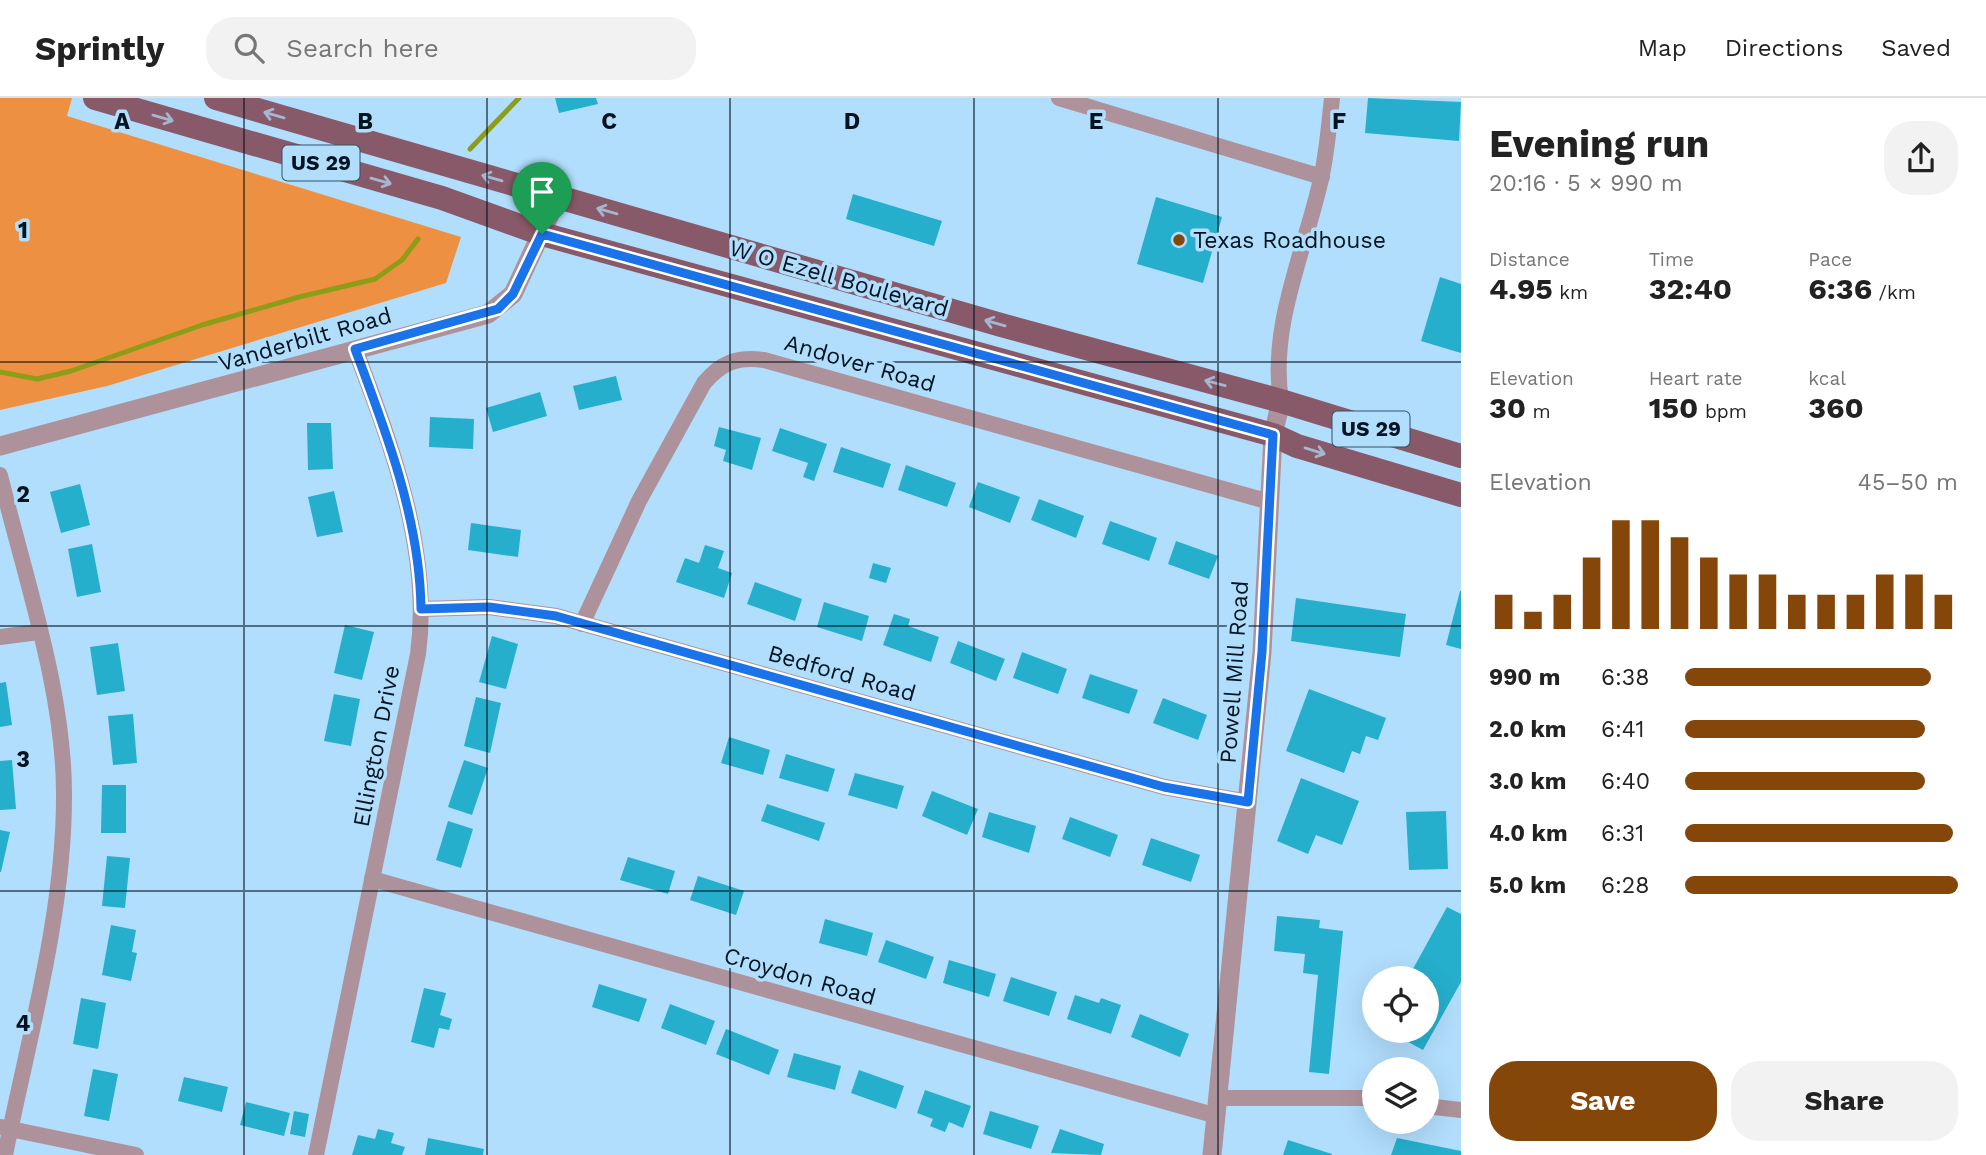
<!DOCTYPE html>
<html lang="en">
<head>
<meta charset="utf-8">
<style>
  :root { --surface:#fff; --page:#f2f2f2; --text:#222; --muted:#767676; --line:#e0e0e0; --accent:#854709 }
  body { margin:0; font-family:"Work Sans",sans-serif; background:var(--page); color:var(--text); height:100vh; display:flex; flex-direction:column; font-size:26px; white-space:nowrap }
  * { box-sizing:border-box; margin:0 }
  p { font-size:23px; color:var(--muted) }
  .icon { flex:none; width:38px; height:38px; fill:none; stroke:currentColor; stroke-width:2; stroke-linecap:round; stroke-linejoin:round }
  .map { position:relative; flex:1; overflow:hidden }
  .details { display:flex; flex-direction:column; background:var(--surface); width:525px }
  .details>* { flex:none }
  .fabs { position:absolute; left:1362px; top:868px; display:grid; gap:14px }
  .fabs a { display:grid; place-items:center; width:77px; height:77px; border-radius:50%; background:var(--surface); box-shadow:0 7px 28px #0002; font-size:35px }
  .pin { position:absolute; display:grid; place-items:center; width:60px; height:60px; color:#fff; margin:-72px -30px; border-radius:50% 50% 50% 0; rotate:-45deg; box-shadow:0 0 7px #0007 }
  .pin .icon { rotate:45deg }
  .round { display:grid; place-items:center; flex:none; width:74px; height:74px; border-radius:28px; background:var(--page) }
  .headline { display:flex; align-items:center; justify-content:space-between; height:119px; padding:0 28px }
  h1 { font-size:38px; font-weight:700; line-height:52px }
  .metrics { display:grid; grid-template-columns:repeat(3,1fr); gap:10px; height:119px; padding:7px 28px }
  .metrics div { display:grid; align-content:center }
  .metrics b { font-size:30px; font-weight:700 }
  .metrics small { font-size:19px; font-weight:400 }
  .metrics p { font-size:19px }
  .chart { height:196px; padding:14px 28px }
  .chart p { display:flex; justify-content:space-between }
  .chart svg { width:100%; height:126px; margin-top:7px; stroke:var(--accent); stroke-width:6 }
  .action { display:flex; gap:14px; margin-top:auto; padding:14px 28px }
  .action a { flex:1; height:80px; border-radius:28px; background:var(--accent); color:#fff; font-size:28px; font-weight:700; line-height:80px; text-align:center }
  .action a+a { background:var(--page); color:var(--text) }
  ul { padding:0 28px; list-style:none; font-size:23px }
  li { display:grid; grid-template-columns:112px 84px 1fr; align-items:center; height:52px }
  li i { height:18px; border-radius:9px; background:var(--accent) }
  header { display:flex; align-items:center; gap:42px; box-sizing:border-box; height:98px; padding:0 35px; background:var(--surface); border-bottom:2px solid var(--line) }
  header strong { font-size:33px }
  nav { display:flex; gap:38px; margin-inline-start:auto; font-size:24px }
  .search { width:490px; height:63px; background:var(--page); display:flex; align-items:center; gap:18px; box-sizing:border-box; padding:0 24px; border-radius:28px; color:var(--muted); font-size:26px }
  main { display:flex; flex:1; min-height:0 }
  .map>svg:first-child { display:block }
  .forest { fill:#ee9041 }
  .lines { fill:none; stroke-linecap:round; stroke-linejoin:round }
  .stream { stroke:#8d9d17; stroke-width:5 }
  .building { fill:#25afcd }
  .minor { stroke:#ae929b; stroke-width:16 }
  .tertiary { stroke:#ae929b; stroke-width:19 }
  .primary { stroke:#885969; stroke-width:24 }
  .oneway { stroke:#a5b6d0 }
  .route-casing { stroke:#fff; stroke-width:14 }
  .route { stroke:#1a73e8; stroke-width:9 }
  .grid { fill:none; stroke:#00131f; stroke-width:2; stroke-opacity:0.55 }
  .poi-dot { fill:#854709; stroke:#b1defc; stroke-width:2.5 }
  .labels { text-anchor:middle; stroke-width:7; stroke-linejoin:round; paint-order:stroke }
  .shield { fill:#b1defc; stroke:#355061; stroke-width:2 }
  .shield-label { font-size:21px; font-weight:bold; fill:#00131f }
  .poi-label { font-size:23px; fill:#00131f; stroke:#b1defc; text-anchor:start }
  .street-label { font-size:23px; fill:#00131f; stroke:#b1defc }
  .grid-label { font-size:23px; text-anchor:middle; font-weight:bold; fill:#00131f; stroke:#b1defc; stroke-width:7; stroke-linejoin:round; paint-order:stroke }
</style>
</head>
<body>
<header>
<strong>Sprintly</strong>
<div class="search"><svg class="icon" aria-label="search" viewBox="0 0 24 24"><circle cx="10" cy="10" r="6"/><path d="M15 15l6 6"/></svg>Search here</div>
<nav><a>Map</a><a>Directions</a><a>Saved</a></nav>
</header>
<main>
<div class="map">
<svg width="1461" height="1057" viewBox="0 0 1461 1057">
  <rect width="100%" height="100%" fill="#b1defc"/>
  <path class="forest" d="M0 0H72L67 18 461 139 446 185 107 288 0 312Z"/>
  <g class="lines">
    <g class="stream">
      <path d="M470 51 519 0"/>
      <path d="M0 274 37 281 71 273 202 227 299 199 375 181 402 162 418 141"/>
    </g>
  </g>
  <g class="building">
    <path d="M555 0H596L598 6 559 15Z"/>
    <path d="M1368 0 1461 4 1459 43 1365 35Z"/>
    <path d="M853 96 942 123 934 148 846 121Z"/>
    <path d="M1156 99 1222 119 1203 185 1137 166Z"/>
    <path d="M1440 179 1461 186V255L1421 243Z"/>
    <path d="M616 278 622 302 579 312 573 288Z"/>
    <path d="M540 294 547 318 493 334 486 310Z"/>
    <path d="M430 319 474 321 473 351 429 349Z"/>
    <path d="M307 325H331L333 371 308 372Z"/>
    <path d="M719 329 761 340 752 372 723 363 726 352 714 348Z"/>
    <path d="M780 330 827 346 814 383 803 379 808 365 772 353Z"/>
    <path d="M841 349 891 366 883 390 833 374Z"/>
    <path d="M906 367 956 385 947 409 898 392Z"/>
    <path d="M978 384 1020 399 1010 425 969 409Z"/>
    <path d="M80 386 90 427 61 435 50 394Z"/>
    <path d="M334 393 343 434 317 439 308 399Z"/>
    <path d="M1039 401 1084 418 1076 440 1031 422Z"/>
    <path d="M1110 423 1157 440 1149 463 1102 446Z"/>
    <path d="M471 425 521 432 518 459 468 452Z"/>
    <path d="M1176 443 1218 458 1209 481 1168 466Z"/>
    <path d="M92 446 101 494 77 499 68 451Z"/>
    <path d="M705 447 724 453 718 470 732 475 724 500 676 484 685 460 699 465Z"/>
    <path d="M873 465 891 470 886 485 869 480Z"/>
    <path d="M755 484 802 501 795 523 747 506Z"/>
    <path d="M1460 493H1461V551L1446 547Z"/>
    <path d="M1296 500 1406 516 1400 559 1291 543Z"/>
    <path d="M824 504 869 518 862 543 817 529Z"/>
    <path d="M894 516 910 521 908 528 939 539 931 564 883 547Z"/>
    <path d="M345 527 374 534 362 582 334 575Z"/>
    <path d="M492 538 518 546 506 591 479 584Z"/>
    <path d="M958 543 1005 561 996 583 950 565Z"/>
    <path d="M118 545 125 593 97 597 90 549Z"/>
    <path d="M1022 554 1067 571 1058 596 1013 580Z"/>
    <path d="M1090 576 1138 592 1129 616 1082 600Z"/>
    <path d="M6 584 12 627 0 629V585Z"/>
    <path d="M1309 591 1386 620 1378 642 1366 638 1360 656 1352 653 1344 675 1286 653Z"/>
    <path d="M334 596 360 601 351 648 324 643Z"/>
    <path d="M476 599 501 605 490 655 464 648Z"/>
    <path d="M1163 600 1207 617 1198 642 1153 625Z"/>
    <path d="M133 616 137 665 113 667 108 618Z"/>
    <path d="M729 639 770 652 763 677 721 665Z"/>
    <path d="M786 656 835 671 828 694 779 680Z"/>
    <path d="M12 662 16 711 0 712V663Z"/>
    <path d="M464 662 488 670 472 717 448 709Z"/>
    <path d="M855 675 904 688 897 711 848 697Z"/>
    <path d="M1301 680 1359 703 1342 747 1316 737 1308 756 1277 743Z"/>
    <path d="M102 687H126V735H101Z"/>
    <path d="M932 693 978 711 967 737 922 718Z"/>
    <path d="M767 706 825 725 819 743 761 723Z"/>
    <path d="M1446 713 1448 771 1409 772 1406 714Z"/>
    <path d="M989 714 1036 728 1029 755 982 739Z"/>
    <path d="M1070 719 1118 737 1110 759 1062 741Z"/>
    <path d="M448 723 473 731 461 770 436 762Z"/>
    <path d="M0 732 10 734 1 774H0Z"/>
    <path d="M1151 740 1200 757 1191 784 1142 767Z"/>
    <path d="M107 758 130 760 125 810 102 808Z"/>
    <path d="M628 759 675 773 668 796 620 782Z"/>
    <path d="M698 778 744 793 736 817 690 802Z"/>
    <path d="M1447 809 1461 816V884L1423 952 1388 933H1426V880H1408Z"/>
    <path d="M1277 818 1320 822 1319 830 1343 833 1329 976 1309 974 1318 877 1303 875 1305 856 1274 853Z"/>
    <path d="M825 821 873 835 867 858 819 845Z"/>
    <path d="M111 827 136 832 132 854 137 855 131 883 102 877Z"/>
    <path d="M886 842 934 859 926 881 878 864Z"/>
    <path d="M949 862 996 876 989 899 943 885Z"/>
    <path d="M1011 879 1057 894 1049 918 1003 903Z"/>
    <path d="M599 886 647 901 639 924 592 909Z"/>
    <path d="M424 890 446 895 440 917 452 921 449 932 439 930 434 950 411 944Z"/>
    <path d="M1075 897 1099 905 1101 900 1121 907 1111 936 1067 921Z"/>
    <path d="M81 900 106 905 98 951 73 946Z"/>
    <path d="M670 906 715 923 706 947 661 930Z"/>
    <path d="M1140 916 1189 936 1180 959 1131 939Z"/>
    <path d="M726 931 779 952 769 977 716 956Z"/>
    <path d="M794 955 841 968 835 992 787 979Z"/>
    <path d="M93 971 118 976 109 1023 84 1018Z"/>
    <path d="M859 972 904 988 896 1011 851 995Z"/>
    <path d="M184 979 228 989 222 1014 178 1003Z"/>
    <path d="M925 992 971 1008 963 1030 949 1024 945 1034 930 1028 933 1021 917 1015Z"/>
    <path d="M246 1004 290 1015 284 1038 240 1027Z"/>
    <path d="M294 1013 309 1016 305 1039 290 1036Z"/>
    <path d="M990 1013 1039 1028 1031 1051 983 1036Z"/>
    <path d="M378 1031 394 1035 391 1045 405 1049 402 1057H352L358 1037 375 1041Z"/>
    <path d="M1060 1031 1104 1046 1101 1057 1051 1055Z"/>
    <path d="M428 1040 484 1051 483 1057H425Z"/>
    <path d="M1397 1040 1461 1053V1057H1391Z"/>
    <path d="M1288 1042 1332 1056V1057H1283Z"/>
  </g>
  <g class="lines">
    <g class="minor">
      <path d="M1059 0 1322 79"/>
      <path d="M1281 303C1269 228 1305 153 1321 81 1327 55 1329 27 1332 0"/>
      <path d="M0 377C25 481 65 594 64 700 64 817 28 942 5 1057"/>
      <path d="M421 511 489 509 556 518 1164 689 1248 704"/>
      <path d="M582 526 639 403 704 285C721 265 737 258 764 262L1270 404"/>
      <path d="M0 539 39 534"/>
      <path d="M372 781 1217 1018"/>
      <path d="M1218 1000H1374"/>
      <path d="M1426 1008 1461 1012"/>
      <path d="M1 1029 136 1057"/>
      <path d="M316 1057 418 556C432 453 391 346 355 251"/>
    </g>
    <g class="tertiary">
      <path d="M0 348 488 216 513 196 558 99"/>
      <path d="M1212 1057 1262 554 1273 337 1281 303"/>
    </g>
    <g class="primary">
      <path d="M95 0 442 100 542 136 1273 337 1297 348 1461 397"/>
      <path d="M216 0 1001 227 1281 303 1461 358"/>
    </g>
  </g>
  <defs><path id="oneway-shaft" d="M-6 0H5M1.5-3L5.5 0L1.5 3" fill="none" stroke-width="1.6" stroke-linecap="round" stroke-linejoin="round" transform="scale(1.75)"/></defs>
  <g class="oneway">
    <use href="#oneway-shaft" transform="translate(274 17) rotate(-164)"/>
    <use href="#oneway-shaft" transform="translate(163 20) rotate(16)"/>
    <use href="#oneway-shaft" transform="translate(492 80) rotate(-164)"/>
    <use href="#oneway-shaft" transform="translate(381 83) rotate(16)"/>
    <use href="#oneway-shaft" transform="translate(607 113) rotate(-164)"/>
    <use href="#oneway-shaft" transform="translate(995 225) rotate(-164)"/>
    <use href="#oneway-shaft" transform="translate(1215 285) rotate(-165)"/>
    <use href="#oneway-shaft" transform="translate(1315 353) rotate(17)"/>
  </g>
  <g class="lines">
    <defs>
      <path id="route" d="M542 136 1273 337 1262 554 1248 704 1164 689 556 518 489 509 421 511C420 422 386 333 355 251L498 211 513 196Z"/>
    </defs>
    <use href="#route" class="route-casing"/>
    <use href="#route" class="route"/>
  </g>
  <path class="grid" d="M244 0V1057M487 0V1057M730 0V1057M974 0V1057M1218 0V1057M0 264H1461M0 528H1461M0 793H1461"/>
  <circle class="poi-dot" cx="1179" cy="142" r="7"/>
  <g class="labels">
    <g class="shield">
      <rect x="282.5" y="47.5" width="77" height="35" rx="5"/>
      <rect x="1332.5" y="313.5" width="77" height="35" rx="5"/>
    </g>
    <g class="shield-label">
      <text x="321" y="72">US 29</text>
      <text x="1371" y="338">US 29</text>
    </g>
    <g class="poi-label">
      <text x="1193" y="150">Texas Roadhouse</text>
    </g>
    <g class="street-label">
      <text transform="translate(839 180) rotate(16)" y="8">W O Ezell Boulevard</text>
      <text transform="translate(305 241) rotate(-16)" y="8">Vanderbilt Road</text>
      <text transform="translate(860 265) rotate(16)" y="8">Andover Road</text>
      <text transform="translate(1234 574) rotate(-86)" y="8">Powell Mill Road</text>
      <text transform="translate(842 575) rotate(16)" y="8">Bedford Road</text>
      <text transform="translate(376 648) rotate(-79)" y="8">Ellington Drive</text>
      <text transform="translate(800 878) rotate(16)" y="8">Croydon Road</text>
    </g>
  </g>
  <g class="grid-label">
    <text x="122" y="31">A</text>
    <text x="365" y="31">B</text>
    <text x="609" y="31">C</text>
    <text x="852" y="31">D</text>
    <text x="1096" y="31">E</text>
    <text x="1339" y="31">F</text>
    <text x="23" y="140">1</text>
    <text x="23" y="404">2</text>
    <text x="23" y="669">3</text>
    <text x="23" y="933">4</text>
  </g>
</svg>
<div class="fabs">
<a><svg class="icon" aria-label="locate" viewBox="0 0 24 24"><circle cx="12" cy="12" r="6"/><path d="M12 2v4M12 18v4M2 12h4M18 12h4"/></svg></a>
<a><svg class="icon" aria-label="layers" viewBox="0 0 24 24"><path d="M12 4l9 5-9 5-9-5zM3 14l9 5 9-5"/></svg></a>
</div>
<div class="pin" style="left:542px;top:136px;background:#1e9e55"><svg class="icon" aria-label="arrive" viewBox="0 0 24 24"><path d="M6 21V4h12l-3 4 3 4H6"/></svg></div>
</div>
<section class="details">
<div class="headline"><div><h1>Evening run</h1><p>20:16 · 5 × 990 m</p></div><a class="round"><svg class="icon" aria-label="share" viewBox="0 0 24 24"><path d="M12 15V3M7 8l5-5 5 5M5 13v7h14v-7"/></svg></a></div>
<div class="metrics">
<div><p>Distance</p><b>4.95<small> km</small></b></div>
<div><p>Time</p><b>32:40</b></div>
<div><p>Pace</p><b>6:36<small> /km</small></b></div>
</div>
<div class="metrics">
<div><p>Elevation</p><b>30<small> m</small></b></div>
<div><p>Heart rate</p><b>150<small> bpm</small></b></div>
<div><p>kcal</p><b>360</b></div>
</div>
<div class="chart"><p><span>Elevation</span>45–50 m</p>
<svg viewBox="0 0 160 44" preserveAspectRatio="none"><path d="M5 44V32M15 44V38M25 44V32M35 44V19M45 44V6M55 44V6M65 44V12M75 44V19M85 44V25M95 44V25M105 44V32M115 44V32M125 44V32M135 44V25M145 44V25M155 44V32"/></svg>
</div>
<ul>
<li><b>990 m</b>6:38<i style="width:90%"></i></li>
<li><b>2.0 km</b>6:41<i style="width:88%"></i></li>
<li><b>3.0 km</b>6:40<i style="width:88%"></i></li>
<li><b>4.0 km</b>6:31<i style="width:98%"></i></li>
<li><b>5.0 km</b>6:28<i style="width:100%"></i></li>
</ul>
<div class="action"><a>Save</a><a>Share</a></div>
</section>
</main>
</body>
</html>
